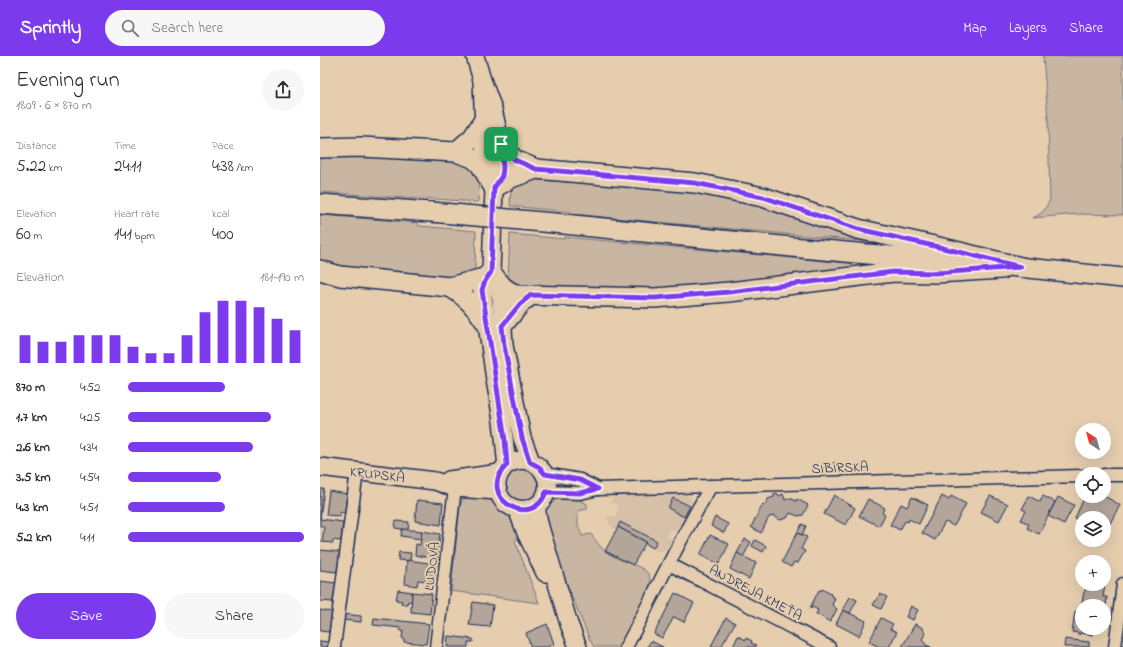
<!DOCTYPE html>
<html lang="en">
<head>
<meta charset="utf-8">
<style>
  :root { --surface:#fff; --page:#f7f7f7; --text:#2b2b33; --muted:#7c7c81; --accent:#7c3aed }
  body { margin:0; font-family:"Indie Flower",sans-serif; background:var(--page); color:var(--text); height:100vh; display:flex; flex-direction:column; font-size:15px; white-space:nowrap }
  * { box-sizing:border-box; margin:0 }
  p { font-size:13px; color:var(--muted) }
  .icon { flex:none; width:22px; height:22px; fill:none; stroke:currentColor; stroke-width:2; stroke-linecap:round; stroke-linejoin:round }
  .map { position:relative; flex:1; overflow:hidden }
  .side { display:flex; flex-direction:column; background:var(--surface); width:320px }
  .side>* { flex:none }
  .needle { width:26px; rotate:324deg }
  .controls { position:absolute; left:755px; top:367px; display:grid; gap:8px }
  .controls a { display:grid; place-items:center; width:36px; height:36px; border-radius:50%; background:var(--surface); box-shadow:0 4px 16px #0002; font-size:20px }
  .pin { position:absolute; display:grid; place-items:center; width:34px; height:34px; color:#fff; margin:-17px; border-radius:8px; box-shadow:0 2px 6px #0006 }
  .round { display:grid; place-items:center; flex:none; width:42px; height:42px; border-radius:21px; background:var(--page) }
  .overview { display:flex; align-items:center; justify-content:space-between; height:68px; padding:0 16px }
  h1 { font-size:22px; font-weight:600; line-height:30px }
  .metrics { display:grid; grid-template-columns:repeat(3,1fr); gap:6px; height:68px; padding:4px 16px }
  .metrics div { display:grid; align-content:center }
  .metrics b { font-size:17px; font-weight:600 }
  .metrics small { font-size:11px; font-weight:400 }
  .metrics p { font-size:11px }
  .chart { height:112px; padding:8px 16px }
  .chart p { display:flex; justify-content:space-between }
  .chart svg { width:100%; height:72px; margin-top:4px; stroke:var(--accent); stroke-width:6 }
  .action { display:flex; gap:8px; margin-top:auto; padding:8px 16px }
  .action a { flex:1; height:46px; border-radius:24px; background:var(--accent); color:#fff; font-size:16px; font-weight:600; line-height:46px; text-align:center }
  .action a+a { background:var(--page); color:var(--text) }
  ul { padding:0 16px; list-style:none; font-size:13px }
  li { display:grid; grid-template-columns:64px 48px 1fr; align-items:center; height:30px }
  li i { height:10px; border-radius:5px; background:var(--accent) }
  header { display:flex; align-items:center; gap:24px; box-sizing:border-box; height:56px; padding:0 20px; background:var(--accent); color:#fff }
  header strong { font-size:19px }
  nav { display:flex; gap:22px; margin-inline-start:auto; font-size:14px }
  .search { width:280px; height:36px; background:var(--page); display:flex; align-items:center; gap:10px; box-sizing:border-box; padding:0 14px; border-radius:22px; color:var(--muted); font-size:15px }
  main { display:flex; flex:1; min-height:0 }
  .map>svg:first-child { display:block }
  .built { fill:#d6c1a8 }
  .green { fill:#c8b6a2; stroke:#727280 }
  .building { fill:#b3a59a; stroke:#1b2f5e }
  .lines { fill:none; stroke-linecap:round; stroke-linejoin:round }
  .street-casing { stroke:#1b2f5e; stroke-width:15 }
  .secondary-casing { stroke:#1b2f5e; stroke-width:20 }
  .primary-casing { stroke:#1b2f5e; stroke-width:22 }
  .street { stroke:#e5cdae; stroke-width:12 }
  .secondary { stroke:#e5cdae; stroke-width:17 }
  .primary { stroke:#e5cdae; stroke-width:19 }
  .primary-bridge-casing { stroke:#1b2f5e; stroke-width:22; stroke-linecap:butt }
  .primary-bridge { stroke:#e5cdae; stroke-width:19 }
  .route-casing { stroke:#fff; stroke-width:8 }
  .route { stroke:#7c3aed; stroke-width:5 }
  .labels { text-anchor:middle; stroke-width:4; stroke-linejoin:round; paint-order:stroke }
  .street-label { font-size:14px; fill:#1b2f5e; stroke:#e5cdae }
</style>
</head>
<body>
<header>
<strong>Sprintly</strong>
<div class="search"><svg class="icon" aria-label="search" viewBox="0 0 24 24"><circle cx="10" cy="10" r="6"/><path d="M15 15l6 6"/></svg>Search here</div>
<nav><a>Map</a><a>Layers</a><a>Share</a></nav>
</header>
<main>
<section class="side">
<div class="overview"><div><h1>Evening run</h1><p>18:09 · 6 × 870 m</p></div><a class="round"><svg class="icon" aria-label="share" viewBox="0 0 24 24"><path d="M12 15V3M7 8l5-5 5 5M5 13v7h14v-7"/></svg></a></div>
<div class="metrics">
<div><p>Distance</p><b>5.22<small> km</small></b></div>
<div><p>Time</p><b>24:11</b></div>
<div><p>Pace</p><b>4:38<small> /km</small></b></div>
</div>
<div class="metrics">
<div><p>Elevation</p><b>60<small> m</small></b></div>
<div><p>Heart rate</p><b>141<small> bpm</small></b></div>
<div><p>kcal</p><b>400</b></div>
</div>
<div class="chart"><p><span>Elevation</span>181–190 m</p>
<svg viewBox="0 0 160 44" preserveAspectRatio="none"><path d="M5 44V27M15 44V31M25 44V31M35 44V27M45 44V27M55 44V27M65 44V34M75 44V38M85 44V38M95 44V27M105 44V13M115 44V6M125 44V6M135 44V10M145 44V17M155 44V24"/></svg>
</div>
<ul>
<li><b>870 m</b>4:52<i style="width:55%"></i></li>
<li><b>1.7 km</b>4:25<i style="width:81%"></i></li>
<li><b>2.6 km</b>4:34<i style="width:71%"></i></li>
<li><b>3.5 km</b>4:54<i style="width:53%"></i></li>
<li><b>4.3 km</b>4:51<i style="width:55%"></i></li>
<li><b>5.2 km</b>4:11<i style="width:100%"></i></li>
</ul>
<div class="action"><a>Save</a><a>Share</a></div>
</section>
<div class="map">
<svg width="803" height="591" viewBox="0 0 803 591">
  <rect width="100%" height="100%" fill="#e5cdae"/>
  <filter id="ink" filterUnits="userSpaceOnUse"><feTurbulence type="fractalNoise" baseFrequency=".025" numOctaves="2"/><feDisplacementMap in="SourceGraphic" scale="8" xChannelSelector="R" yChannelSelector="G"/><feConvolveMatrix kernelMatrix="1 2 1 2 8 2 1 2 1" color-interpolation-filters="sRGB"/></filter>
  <g filter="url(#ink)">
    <path class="built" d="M359 436 365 438 371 442 372 447 359 472 355 474 350 473 346 481 350 482 351 486 346 493 341 495H336L294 473 289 467 287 460H296L298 448 289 447 293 441 297 439Z"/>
    <g class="green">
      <path d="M723 0H803V159L758 158 713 162 723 156 730 144 728 63Z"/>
      <path d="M0 99H81L147 107 159 119 158 146 101 142 100 143 0 136Z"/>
      <path d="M205 123 360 134 410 142 449 151 563 187 251 158V156L190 150 191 133Z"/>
      <path d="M0 159 98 167 99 170 156 175 155 211 153 215 148 219 137 221 82 218 37 213 0 205Z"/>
      <path d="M190 178 244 183V181L560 210 356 234 199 233 188 225Z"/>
      <path d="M193 411 212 412 220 428C213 448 203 451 186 438L185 420Z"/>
      <path d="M147 440 170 442 192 461 201 477 195 485 219 547 131 535 140 450 142 444Z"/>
      <path d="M238 443H258L267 448V453L258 455V469L262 480 271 478C275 484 280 491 285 495 293 501 305 506 314 509 331 515 333 522 327 538L299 591H274L269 582 228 482 222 455 230 446Z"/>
    </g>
    <g class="building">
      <path d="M0 433H4L0 463Z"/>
      <path d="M9 435 27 438 25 457 20 456V460L6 459Z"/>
      <path d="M457 437 459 440 463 438 465 444 470 442 476 445 477 443 488 449 483 459 478 460 470 457 467 462 460 464 454 460 449 461 441 477 431 471 443 448 445 449 448 443 454 441V438Z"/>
      <path d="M514 439 535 452 526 469 504 458Z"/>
      <path d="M622 440 629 444 631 440 646 448 634 470 625 466 615 484 602 477Z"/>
      <path d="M670 440 688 448 679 465 661 456Z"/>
      <path d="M709 440 720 446 723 440 735 446 719 478 707 472 709 468 701 464 706 455 702 453Z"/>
      <path d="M765 440 774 441 775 440H784L800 449 788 471 784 472V462H762V466L755 462Z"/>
      <path d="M592 441 608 449 599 468 589 463 588 466 585 465 580 474 570 469 581 448 587 451Z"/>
      <path d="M738 441 754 449 744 468 728 460Z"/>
      <path d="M353 442 370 450 364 461 348 452Z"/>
      <path d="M548 443 565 452 562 457 565 459 559 470 539 460Z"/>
      <path d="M97 444 123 447 121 469 95 465Z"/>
      <path d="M395 461 408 468 404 477 391 470Z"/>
      <path d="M0 463 23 466 21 485 13 484V487L2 486 4 471 0 470Z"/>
      <path d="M76 465 89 466 88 474 75 472Z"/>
      <path d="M300 466 337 485 333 492 325 487 326 486 298 471Z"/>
      <path d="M482 468 486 470 482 479 477 477Z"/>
      <path d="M298 471 326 486 313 509 285 495Z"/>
      <path d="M82 473 102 475 101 483 81 480Z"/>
      <path d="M102 475 120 478 117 503 95 499 96 488 100 489Z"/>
      <path d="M477 477 487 481 481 493 485 495 478 507 474 506 471 511 462 506Z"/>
      <path d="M390 479 409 488 399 508 380 499Z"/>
      <path d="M425 483 431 486 423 501 417 497Z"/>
      <path d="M435 484 446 490 443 496 432 490Z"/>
      <path d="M0 494 20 496 17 516 0 514Z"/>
      <path d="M79 496 91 497 90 505 78 504Z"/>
      <path d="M417 497 436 507 429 523 410 513Z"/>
      <path d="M87 504 116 508 114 526 98 524 97 530 85 528Z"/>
      <path d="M784 521 786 522 783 541H787L786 550 762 547 764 536 766 533 767 528H784Z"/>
      <path d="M0 525 16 527 13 546 0 545Z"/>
      <path d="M502 533 511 538V540L515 542 512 549 517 553 510 566 497 558H496L498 554 492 551 491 553 490 552 499 534 501 535Z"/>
      <path d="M78 534 92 536V546L88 545 87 548H81L82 545 76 544Z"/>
      <path d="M92 536 112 538 110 558 91 556Z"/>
      <path d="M355 537 374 547 364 566 354 561 342 582 334 578Z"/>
      <path d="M560 538 567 541 561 553 553 549Z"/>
      <path d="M530 541 537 544 530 557 523 554Z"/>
      <path d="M153 546 173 549 170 571 149 569Z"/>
      <path d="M591 550 598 554 593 564 586 561Z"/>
      <path d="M0 554 12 556 9 576 0 575Z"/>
      <path d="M523 554 546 565 539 580 516 568Z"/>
      <path d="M755 555 762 556V572H774L773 579 760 577 759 579V577L752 576Z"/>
      <path d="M24 558 41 560V566L23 564Z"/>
      <path d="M54 562 109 568 106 588 84 586V583L82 582 83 575H80L81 572 53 569Z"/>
      <path d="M406 562 415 567 401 591H393L391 590Z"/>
      <path d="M561 562 573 568 570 573 577 576 569 591H560L549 586Z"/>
      <path d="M227 568 234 588 227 591H211L206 577Z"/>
      <path d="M595 568 603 572 605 578 602 583 606 589 611 591H582Z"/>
      <path d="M128 580 153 583V586H148V591H127Z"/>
      <path d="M418 580 426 584V582L432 585 431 587 436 589 435 591H413Z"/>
      <path d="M745 583 769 586V591H744Z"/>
      <path d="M0 585 8 586V591H0Z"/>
      <path d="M331 585 343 591H327Z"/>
    </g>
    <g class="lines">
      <defs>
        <g id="street">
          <path d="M225 418 260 424 278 433"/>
          <path d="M784 419H803"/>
          <path d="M226 436 260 437 278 433 762 420"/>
          <path d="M349 508 509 591"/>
          <path d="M14 591 37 415"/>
          <path d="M116 591 135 432"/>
          <path d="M306 591C335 537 360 482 391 430"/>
          <path d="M795 591 803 528"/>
        </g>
        <g id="secondary">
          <path d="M155 0 162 24 173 53 181 89 183 112 182 120 174 132"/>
          <path d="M162 24 165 102 174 132 171 216 178 231 181 242 184 289 202 382 211 405"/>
          <path d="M171 216 165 225 162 234C166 264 171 294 175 324 180 350 184 376 186 402 186 404 187 406 187 408 186 410 184 411 183 413 177 420 175 430 179 438 185 453 204 458 217 449 243 430 216 391 187 409"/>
          <path id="s1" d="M0 411 115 425 135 432 178 435"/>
          <path d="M129 424 180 417"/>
          <path d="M217 449V457L220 471 249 568 258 591"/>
          <path d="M197 453 206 477 225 517"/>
        </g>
        <g id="primary">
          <path d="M181 89 195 104 216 113"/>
          <path d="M0 92 41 91 136 96 153 102 160 108 174 132 191 122 216 113 375 127 443 141 538 173 623 192 701 211"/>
          <path d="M136 96 153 81 164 64"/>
          <path d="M0 148 111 156"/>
          <path d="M234 167 482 192 635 206"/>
          <path d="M688 210 803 222"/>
          <path d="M0 214 20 220 130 231 156 224 164 222 171 216C179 227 185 236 199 239L335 242 409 236 573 216 616 217 682 213"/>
          <path d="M130 231C146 240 157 252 167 268"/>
          <path d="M182 270 200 248 211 239"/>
        </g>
      </defs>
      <use href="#street" class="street-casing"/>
      <use href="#secondary" class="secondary-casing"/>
      <use href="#primary" class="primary-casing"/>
      <use href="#street" class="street"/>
      <use href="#secondary" class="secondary"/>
      <use href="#primary" class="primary"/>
      <defs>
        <path id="primary-bridge" d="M111 156 234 167"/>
      </defs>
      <use href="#primary-bridge" class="primary-bridge-casing"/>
      <use href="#primary-bridge" class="primary-bridge"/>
    </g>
  </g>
  <g class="lines" filter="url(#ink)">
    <defs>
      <path id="route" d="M181 88 195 104 216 113 375 127 443 141 538 173 623 192 701 211 616 217 573 216 409 236 335 242 211 239 200 248 182 270 184 289 202 382 210 406 219 411 225 418 260 424 278 433 260 437 226 436C212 476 154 440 187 409L185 384 162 234 165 225 171 216 174 132 182 120 183 112Z"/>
    </defs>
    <use href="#route" class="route-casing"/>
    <use href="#route" class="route"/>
  </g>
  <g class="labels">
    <g class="street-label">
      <text transform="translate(520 411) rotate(-2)" y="5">SIBÍRSKA</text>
      <text dy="5" stroke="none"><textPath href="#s1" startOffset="58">KRUPSKÁ</textPath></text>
      <text transform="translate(111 510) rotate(-83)" y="5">ĽUDOVÁ</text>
      <text transform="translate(436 536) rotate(28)" y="5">ANDREJA KMEŤA</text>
    </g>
  </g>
</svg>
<div class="controls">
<a><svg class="needle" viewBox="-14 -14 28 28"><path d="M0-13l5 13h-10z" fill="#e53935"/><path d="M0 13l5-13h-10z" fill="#7c7c81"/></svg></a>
<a><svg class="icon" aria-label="locate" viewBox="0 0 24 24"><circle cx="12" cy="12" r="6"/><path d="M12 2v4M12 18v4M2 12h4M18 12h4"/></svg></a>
<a><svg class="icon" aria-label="layers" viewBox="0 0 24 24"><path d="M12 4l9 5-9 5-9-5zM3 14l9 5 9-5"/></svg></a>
<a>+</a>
<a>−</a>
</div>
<div class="pin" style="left:181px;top:88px;background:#1e9e55"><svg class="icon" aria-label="arrive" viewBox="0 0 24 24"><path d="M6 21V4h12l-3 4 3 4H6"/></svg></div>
</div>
</main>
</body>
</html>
